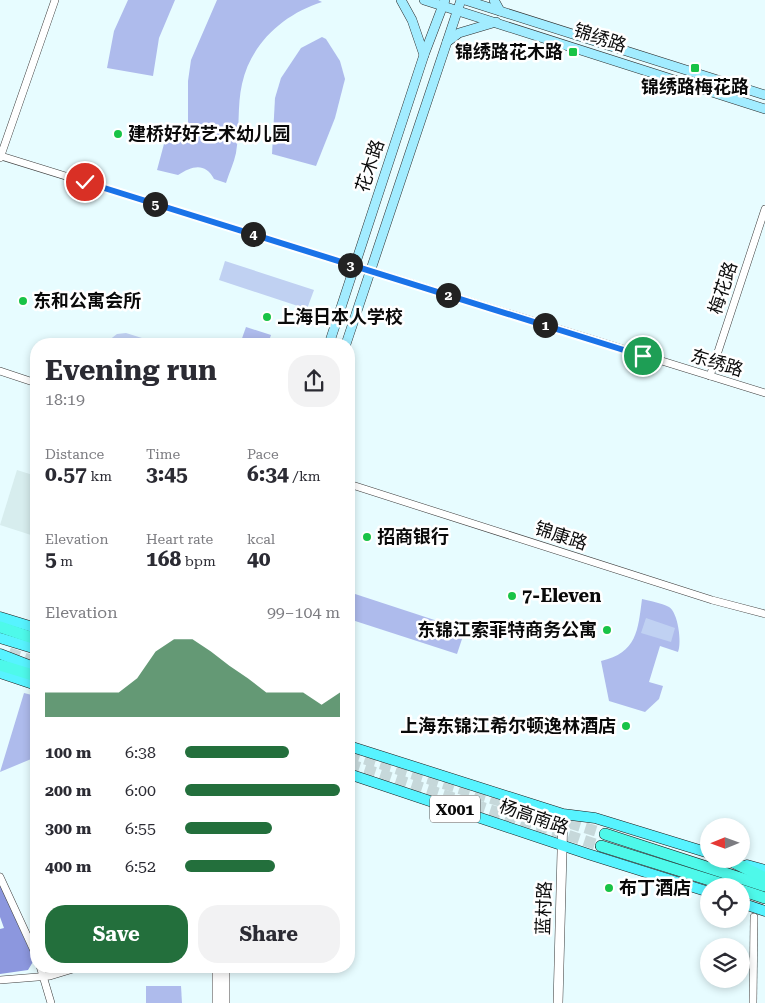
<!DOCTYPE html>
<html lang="en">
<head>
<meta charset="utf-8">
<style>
  :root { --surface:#fff; --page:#f2f2f3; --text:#2b2b33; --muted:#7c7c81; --accent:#236f3c }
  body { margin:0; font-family:"Roboto Serif","Noto Sans SC",serif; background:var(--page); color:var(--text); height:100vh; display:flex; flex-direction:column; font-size:19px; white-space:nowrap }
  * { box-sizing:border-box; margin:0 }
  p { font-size:16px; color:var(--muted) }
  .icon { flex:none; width:28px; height:28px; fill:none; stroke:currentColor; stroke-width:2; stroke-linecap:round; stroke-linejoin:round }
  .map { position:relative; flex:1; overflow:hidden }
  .side { position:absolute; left:30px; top:338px; width:325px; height:635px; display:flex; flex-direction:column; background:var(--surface); border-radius:20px; box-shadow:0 2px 8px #0003 }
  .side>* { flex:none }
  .needle { width:32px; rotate:269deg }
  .controls { position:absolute; left:700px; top:818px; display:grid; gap:10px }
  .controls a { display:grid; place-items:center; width:50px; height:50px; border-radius:50%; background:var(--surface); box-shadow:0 2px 8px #0003; font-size:25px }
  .pin { position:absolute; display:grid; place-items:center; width:42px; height:42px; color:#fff; margin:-21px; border:2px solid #fff; border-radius:50%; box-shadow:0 1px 5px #0007 }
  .km { position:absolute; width:25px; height:25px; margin:-12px; border-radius:50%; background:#222; color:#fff; font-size:14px; line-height:25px; text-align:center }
  .round { display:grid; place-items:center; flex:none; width:52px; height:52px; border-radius:20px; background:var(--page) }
  .overview { display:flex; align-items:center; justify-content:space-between; height:85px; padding:0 15px }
  h1 { font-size:28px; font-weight:700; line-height:38px }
  .figures { display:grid; grid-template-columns:repeat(3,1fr); gap:8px; height:85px; padding:5px 15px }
  .figures div { display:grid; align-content:center }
  .figures b { font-size:21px; font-weight:700 }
  .figures small { font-size:14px; font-weight:400 }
  .figures p { font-size:14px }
  .chart { height:140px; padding:10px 15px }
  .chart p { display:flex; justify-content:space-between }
  .chart svg { width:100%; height:90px; margin-top:5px; fill:var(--accent); opacity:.7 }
  .cta { display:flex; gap:10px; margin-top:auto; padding:10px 15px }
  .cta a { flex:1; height:58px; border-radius:20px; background:var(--accent); color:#fff; font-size:20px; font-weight:700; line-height:58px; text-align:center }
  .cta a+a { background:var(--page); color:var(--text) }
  ul { padding:0 15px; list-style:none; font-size:16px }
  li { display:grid; grid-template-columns:80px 60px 1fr; align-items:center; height:38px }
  li i { height:12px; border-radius:6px; background:var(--accent) }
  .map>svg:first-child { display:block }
  .green { fill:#aebbec }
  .forest { fill:#8c97de }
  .pitch { fill:#c0d1f2 }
  .plaza { fill:#d7edee }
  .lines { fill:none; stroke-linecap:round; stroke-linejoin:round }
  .trunk-tunnel { stroke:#c6d8da; stroke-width:11; stroke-dasharray:11 5.5; stroke-linecap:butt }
  .minor-casing { stroke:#3d3d3d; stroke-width:8 }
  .tertiary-casing { stroke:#3d3d3d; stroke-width:10 }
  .secondary-casing { stroke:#2c2c2c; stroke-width:10 }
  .primary-casing { stroke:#1b1b1b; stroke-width:11 }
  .trunk-casing { stroke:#1b1b1b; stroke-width:12 }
  .minor { stroke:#fff; stroke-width:7 }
  .tertiary { stroke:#fff; stroke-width:9 }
  .secondary { stroke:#a2ecff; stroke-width:9 }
  .primary { stroke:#57f3ff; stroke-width:10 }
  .trunk { stroke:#4ef9ea; stroke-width:11 }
  .route-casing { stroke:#fff; stroke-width:10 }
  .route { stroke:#1a73e8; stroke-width:6 }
  .poi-dot { fill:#19c346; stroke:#fff; stroke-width:2 }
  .labels { text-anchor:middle; stroke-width:5; stroke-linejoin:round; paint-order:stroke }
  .shield { fill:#fff; stroke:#545454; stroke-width:1 }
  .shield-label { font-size:16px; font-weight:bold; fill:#0a0a0a }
  .street-label { font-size:18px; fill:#0a0a0a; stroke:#fff }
  .poi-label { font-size:18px; font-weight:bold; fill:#0a0a0a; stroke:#fff; text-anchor:start }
</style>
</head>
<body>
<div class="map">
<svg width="765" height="1003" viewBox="0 0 765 1003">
  <rect width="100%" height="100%" fill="#e7fcff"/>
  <g class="green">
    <path d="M128 0H175L159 38 153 76 107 68 114 31Z"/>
    <path d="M217 0H318L322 2C284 14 251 43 242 84 237 106 240 130 236 153 234 163 229 173 226 183L214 179C205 162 192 166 178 175L157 170 168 129 188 125V81L191 60Z"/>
    <path d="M322 37 326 39 340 61 345 79 335 118 316 166 272 154 275 98 281 78 301 48Z"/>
    <path d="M246 327 271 335 268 344H240Z"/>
    <path d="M349 592 465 630 457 654 349 619Z"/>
    <path d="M642 599C650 601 661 603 669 607 678 612 682 643 678 652L660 646 649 682 663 686 659 699 645 712 609 701 601 661C637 653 638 630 642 599Z"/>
    <path d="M24 693 32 695 30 715 36 735V757L0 772Z"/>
    <path d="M146 986H181L182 1003H146Z"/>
  </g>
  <path class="forest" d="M0 885 34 960 28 970 0 974V929L4 928 0 917Z"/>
  <g class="pitch">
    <path d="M225 261 314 290 307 309 219 280Z"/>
    <path d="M126 333 161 344H104L117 334Z"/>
    <path d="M646 618 675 628 671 642 641 633Z"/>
  </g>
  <path class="plaza" d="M17 470 36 476V518L31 535 0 525Z"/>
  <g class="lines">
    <g class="trunk-tunnel">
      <path d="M9 653 36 662"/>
      <path d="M349 754 605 834"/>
      <path d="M349 764 601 846"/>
    </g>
    <defs>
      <g id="minor">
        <path d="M1 156 765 393"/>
        <path d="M0 158 55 0"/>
        <path d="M0 371 36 383"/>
        <path d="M710 376 765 209"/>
        <path d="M349 484 712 600 765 614"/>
        <path d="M0 877 36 955"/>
        <path d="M40 966 51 1003"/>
        <path d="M0 980 50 976 83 966"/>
        <path d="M753 1003 754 917"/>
      </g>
      <g id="tertiary">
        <path d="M217 966V1003"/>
        <path d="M225 966V1003"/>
        <path d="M558 1003 563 814"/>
      </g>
      <g id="secondary">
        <path d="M401 0 412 20 424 55"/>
        <path d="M424 0 765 109"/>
        <path d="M465 0 765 95"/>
        <path d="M494 0 500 11"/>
        <path d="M447 42 459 33 496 22"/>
        <path d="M329 344 424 55 445 0"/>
        <path d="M346 344 461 0"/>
      </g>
      <g id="primary">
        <path d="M0 617 36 628"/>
        <path d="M0 638 36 649"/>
        <path d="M0 654 36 668"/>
        <path d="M0 673 36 685"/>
        <path d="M349 746 563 814 595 818 709 853"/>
        <path d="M349 774 588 854 709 892"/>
        <path d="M747 865 765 870"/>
        <path d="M741 903 765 911"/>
      </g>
      <g id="trunk">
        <path d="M0 627 36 639"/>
        <path d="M0 665 36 676"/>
        <path d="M605 834 765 886"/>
        <path d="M601 846 729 886"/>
        <path d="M727 859 765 878"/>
        <path d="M741 890 765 898"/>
      </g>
    </defs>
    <use href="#minor" class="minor-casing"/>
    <use href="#tertiary" class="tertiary-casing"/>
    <use href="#secondary" class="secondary-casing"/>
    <use href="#primary" class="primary-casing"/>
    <use href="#trunk" class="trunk-casing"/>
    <use href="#minor" class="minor"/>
    <use href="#tertiary" class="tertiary"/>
    <use href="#secondary" class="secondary"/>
    <use href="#primary" class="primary"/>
    <use href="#trunk" class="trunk"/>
  </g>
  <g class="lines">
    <defs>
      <path id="route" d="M85 182 643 356"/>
    </defs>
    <use href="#route" class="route-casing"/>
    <use href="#route" class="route"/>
  </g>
  <g class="poi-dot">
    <rect x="568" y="47" width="10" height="10" rx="2.5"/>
    <rect x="690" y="63" width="10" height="10" rx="2.5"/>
    <circle cx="118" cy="134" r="5"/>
    <circle cx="23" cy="301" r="5"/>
    <circle cx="267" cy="317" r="5"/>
    <circle cx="367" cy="537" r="5"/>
    <circle cx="512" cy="596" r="5"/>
    <circle cx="607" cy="630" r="5"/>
    <circle cx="626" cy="726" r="5"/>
    <circle cx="609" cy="888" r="5"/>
  </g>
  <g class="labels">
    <rect class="shield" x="430" y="795.5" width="50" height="27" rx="4"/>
    <g class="shield-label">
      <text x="455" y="815">X001</text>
    </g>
    <g class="street-label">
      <text transform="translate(600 38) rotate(18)" y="6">锦绣路</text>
      <text transform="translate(370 166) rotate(-72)" y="6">花木路</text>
      <text transform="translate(723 288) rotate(-72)" y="6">梅花路</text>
      <text transform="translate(717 363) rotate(17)" y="6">东绣路</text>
      <text transform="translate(561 536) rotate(18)" y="6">锦康路</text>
      <text transform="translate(534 817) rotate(19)" y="6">杨高南路</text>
      <text transform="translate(544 908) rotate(-88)" y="6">蓝村路</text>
    </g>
    <g class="poi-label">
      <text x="563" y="58" text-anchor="end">锦绣路花木路</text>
      <text x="695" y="93" text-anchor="middle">锦绣路梅花路</text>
      <text x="128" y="140">建桥好好艺术幼儿园</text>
      <text x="33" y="307">东和公寓会所</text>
      <text x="277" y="323">上海日本人学校</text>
      <text x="377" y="543">招商银行</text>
      <text x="522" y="602">7-Eleven</text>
      <text x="597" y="636" text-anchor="end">东锦江索菲特商务公寓</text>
      <text x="616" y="732" text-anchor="end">上海东锦江希尔顿逸林酒店</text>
      <text x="619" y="894">布丁酒店</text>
    </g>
  </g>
</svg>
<div class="controls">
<a><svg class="needle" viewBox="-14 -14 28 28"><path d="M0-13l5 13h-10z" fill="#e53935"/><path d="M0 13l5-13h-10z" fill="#7c7c81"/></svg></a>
<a><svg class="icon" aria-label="locate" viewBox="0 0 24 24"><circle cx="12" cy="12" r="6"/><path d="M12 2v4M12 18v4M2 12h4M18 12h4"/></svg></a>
<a><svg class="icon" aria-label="layers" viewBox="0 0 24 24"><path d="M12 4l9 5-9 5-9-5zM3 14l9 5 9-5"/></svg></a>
</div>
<div class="pin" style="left:643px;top:356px;background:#1e9e55"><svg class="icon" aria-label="arrive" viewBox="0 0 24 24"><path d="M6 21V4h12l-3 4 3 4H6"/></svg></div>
<div class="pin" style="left:85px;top:182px;background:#d93025"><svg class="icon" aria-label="check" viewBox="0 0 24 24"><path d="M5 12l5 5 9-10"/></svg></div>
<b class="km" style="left:545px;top:325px">1</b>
<b class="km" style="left:448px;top:295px">2</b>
<b class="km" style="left:350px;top:265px">3</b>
<b class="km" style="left:253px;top:234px">4</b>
<b class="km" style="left:155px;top:204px">5</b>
<section class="side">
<div class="overview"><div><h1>Evening run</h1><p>18:19</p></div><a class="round"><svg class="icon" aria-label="share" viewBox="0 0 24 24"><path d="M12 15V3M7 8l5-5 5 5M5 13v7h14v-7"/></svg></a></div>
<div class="figures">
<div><p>Distance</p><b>0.57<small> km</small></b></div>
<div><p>Time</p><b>3:45</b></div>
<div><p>Pace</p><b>6:34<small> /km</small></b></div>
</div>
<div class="figures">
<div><p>Elevation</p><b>5<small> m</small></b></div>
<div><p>Heart rate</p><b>168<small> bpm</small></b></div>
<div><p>kcal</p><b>40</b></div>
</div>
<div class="chart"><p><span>Elevation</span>99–104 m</p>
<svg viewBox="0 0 160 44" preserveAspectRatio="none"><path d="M0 44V32L10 32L20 32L30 32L40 32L50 25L60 12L70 6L80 6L90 12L100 19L110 25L120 32L130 32L140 32L150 38L160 32V44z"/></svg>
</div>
<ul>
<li><b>100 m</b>6:38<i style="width:67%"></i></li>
<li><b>200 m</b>6:00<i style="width:100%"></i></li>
<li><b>300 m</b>6:55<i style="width:56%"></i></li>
<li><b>400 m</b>6:52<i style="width:58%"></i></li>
</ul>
<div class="cta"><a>Save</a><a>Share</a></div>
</section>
</div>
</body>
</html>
